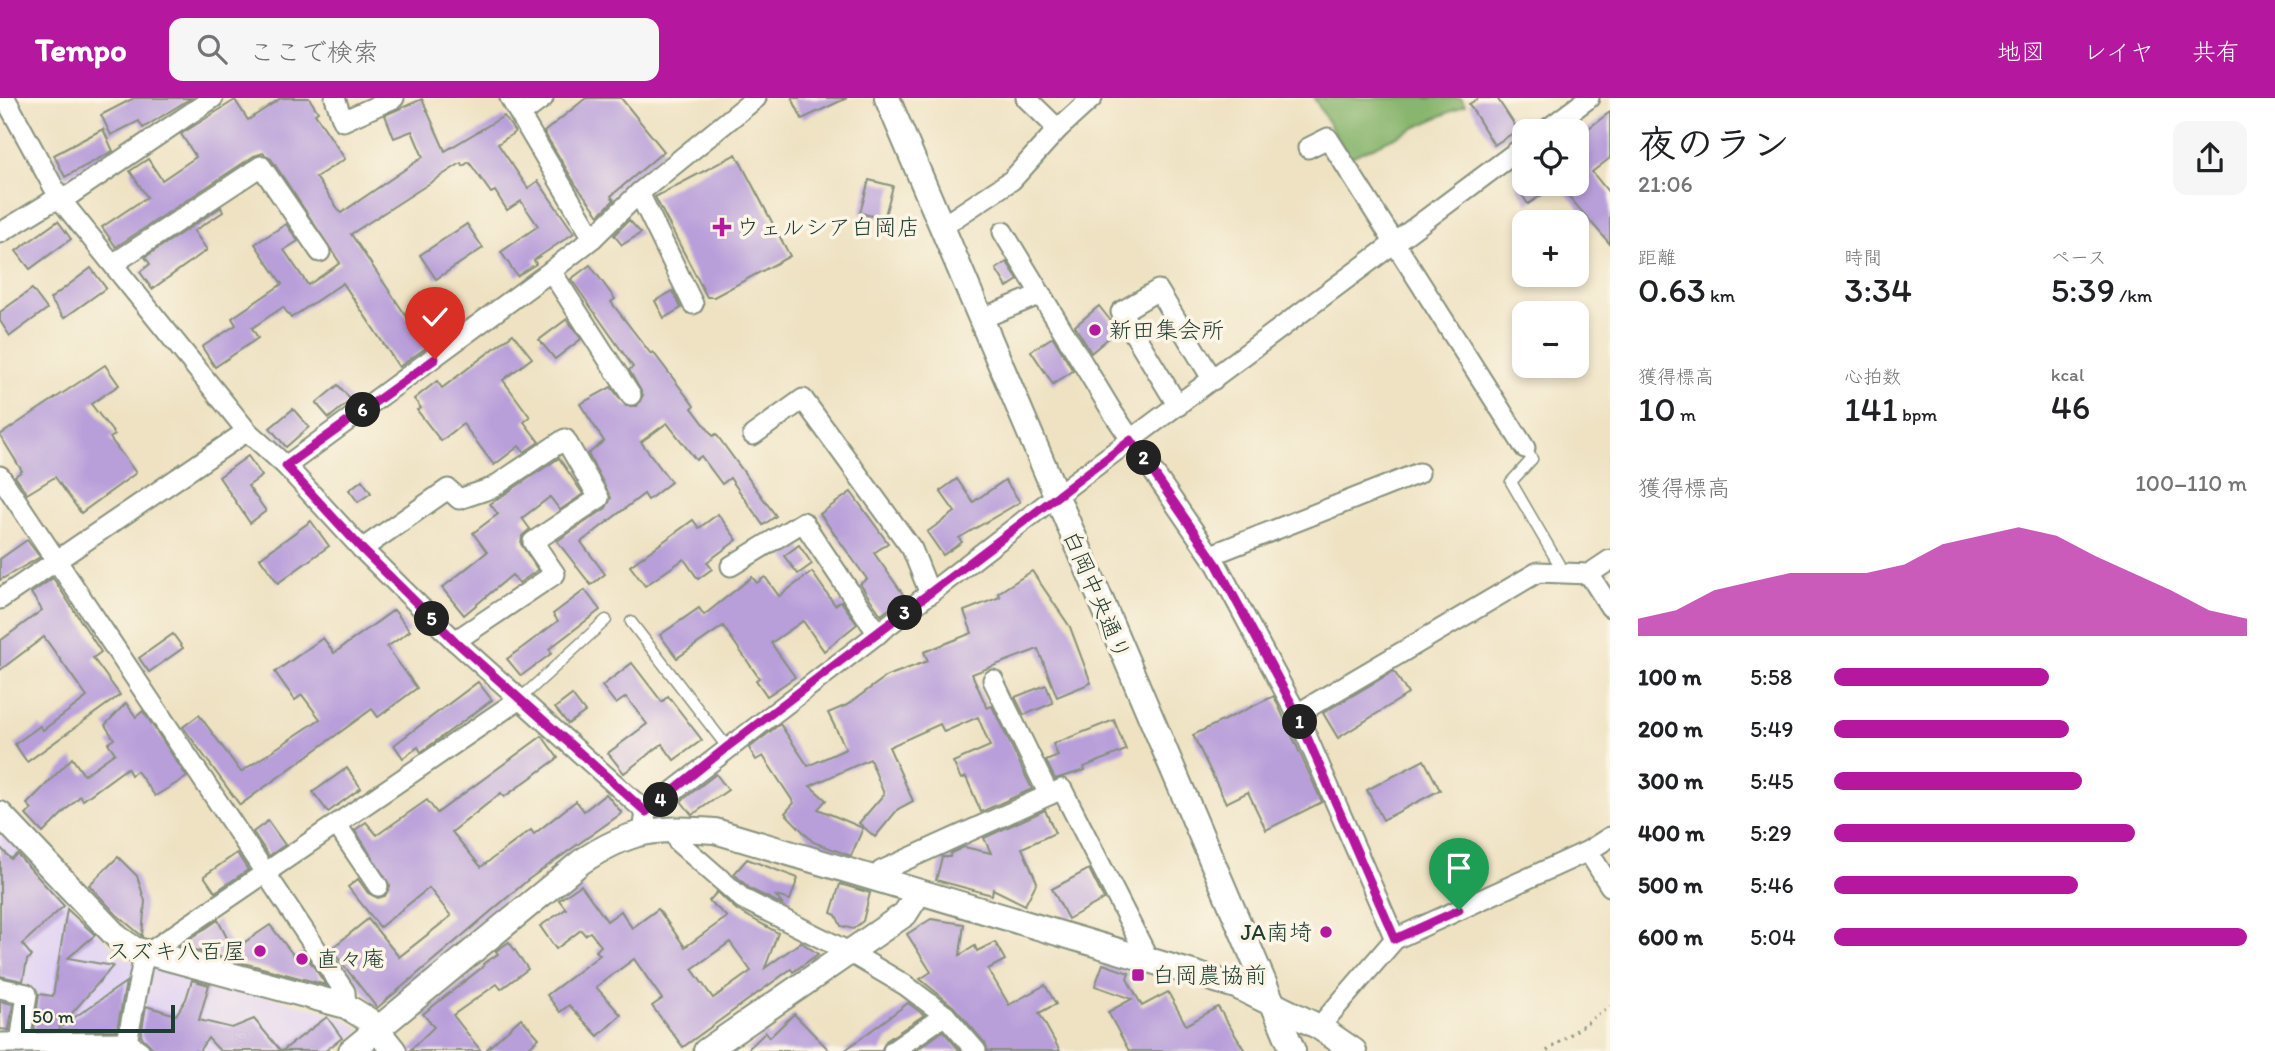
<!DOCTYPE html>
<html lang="ja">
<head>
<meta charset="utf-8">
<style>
  :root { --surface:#fff; --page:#f6f6f6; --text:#202124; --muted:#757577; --accent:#b5179e }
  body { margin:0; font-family:Itim,"Klee One",sans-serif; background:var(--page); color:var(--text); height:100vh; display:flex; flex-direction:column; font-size:26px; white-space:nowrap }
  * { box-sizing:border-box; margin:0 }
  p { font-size:23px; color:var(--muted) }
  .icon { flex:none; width:38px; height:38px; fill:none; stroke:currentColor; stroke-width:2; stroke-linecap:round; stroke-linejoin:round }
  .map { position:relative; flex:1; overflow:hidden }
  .side { display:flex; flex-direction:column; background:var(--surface); width:665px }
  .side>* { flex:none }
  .fabs { position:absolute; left:1512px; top:21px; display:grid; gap:14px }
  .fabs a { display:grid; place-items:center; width:77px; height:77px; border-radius:14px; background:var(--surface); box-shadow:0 4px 10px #0003; font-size:35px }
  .scale { position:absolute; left:21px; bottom:18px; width:154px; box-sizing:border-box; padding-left:7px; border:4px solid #1f3d34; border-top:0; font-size:19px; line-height:24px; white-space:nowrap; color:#1f3d34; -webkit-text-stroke:5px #fcf5e5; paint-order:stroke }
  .pin { position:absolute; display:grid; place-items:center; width:60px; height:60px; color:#fff; margin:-72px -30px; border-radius:50% 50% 50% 0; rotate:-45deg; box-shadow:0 0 7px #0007 }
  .pin .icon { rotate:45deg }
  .km { position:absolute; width:35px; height:35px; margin:-18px; border-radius:50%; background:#222; color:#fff; font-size:19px; line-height:35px; text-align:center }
  .round { display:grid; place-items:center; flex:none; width:74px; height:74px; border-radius:14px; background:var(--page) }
  .summary { display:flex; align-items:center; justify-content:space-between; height:119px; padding:0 28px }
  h1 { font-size:38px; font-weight:600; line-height:52px }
  .figures { display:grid; grid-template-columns:repeat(3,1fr); gap:10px; height:119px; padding:7px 28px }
  .figures div { display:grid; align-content:center }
  .figures b { font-size:35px; font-weight:600 }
  .figures small { font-size:19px; font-weight:400 }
  .figures p { font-size:19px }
  .chart { height:196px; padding:14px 28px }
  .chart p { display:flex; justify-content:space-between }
  .chart svg { width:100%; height:126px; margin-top:7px; fill:var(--accent); opacity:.7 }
  ul { padding:0 28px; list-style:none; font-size:23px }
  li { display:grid; grid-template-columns:112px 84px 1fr; align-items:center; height:52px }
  li i { height:18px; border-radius:9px; background:var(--accent) }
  header { display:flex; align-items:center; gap:42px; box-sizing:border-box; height:98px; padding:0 35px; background:var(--accent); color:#fff }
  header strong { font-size:33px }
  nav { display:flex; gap:38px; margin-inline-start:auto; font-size:24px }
  .search { width:490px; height:63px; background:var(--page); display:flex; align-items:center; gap:18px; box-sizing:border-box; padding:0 24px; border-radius:14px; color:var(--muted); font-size:26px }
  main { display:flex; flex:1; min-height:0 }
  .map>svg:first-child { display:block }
  .built { fill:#e2d4f3 }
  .forest { fill:#89b66e; stroke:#547a51; stroke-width:2 }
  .building { fill:#b89fda; fill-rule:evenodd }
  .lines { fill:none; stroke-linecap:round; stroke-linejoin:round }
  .service-casing { stroke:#86907b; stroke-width:13 }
  .minor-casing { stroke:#86907b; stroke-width:23 }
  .tertiary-casing { stroke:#86907b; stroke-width:28 }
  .path { stroke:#86907b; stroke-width:3.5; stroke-dasharray:2 5; stroke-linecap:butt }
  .service { stroke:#fff; stroke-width:10 }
  .minor { stroke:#fff; stroke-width:19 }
  .tertiary { stroke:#fff; stroke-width:24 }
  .route-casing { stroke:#fff; stroke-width:14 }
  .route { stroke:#b5179e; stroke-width:9 }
  .poi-dot { fill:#b5179e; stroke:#fcf5e5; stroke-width:2.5 }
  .labels { text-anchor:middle; stroke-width:7; stroke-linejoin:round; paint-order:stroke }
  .poi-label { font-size:23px; fill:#1f3d34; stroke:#fcf5e5; text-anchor:start }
  .street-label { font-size:23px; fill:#1f3d34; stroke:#fcf5e5 }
</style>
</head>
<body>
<header>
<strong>Tempo</strong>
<div class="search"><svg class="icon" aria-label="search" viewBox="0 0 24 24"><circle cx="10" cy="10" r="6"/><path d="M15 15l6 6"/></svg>ここで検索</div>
<nav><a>地図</a><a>レイヤ</a><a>共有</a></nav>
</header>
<main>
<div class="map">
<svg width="1610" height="953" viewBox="0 0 1610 953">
  <rect width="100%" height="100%" fill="#fcf5e5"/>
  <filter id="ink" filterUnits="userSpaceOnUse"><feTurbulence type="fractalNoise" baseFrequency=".0143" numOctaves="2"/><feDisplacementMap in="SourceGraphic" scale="14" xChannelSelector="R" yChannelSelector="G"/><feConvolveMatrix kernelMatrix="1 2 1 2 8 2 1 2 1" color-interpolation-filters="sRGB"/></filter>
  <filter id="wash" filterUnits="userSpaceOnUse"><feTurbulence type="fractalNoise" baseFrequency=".00686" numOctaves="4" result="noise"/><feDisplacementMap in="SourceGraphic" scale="28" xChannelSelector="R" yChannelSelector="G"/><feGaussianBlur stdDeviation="1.57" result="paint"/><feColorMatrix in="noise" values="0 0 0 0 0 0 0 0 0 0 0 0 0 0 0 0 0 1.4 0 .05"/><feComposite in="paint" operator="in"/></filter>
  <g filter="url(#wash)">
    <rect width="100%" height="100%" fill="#eee2c2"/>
    <path class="built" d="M0 733 123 860 319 912 343 920 361 932 334 953H0Z"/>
    <path class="forest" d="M1314 0H1461L1465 7 1349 60Z"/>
    <g id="blocks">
      <g class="building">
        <path d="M134 0H191L143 30 139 23 111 37 101 17Z"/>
        <path d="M281 0H309L318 14 315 16 345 61 316 79 341 115 423 59 412 33 394 40 385 17 422 1 445 53 504 18 515 34 498 46 528 90 538 83 574 135 534 162 536 166 517 178 501 154 538 128 521 103 507 112 495 93 491 95 469 64 463 68 461 65 351 136 427 249 399 269 343 185 291 220 283 209 252 230 258 240 215 269 202 249 236 227 232 220 282 186 255 146 286 126 298 143 284 152 308 187 340 165 271 61 263 55 254 58 116 149 102 129 147 99 130 73 148 61 162 82 196 59 181 36 235 2 248 22Z"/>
        <path d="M586 0H621L664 53 611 98 614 102 599 117 576 87 544 34Z"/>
        <path d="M792 0H847L802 21Z"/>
        <path d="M1479 0H1497L1518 32 1494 47 1469 6Z"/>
        <path d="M1610 14V60L1592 74 1610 96V146L1558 86H1577V39Z"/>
        <path d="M103 31 113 53 65 79 54 57Z"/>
        <path d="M736 56 790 158 714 199H707L655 99Z"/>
        <path d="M869 82 893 88 884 121 860 115Z"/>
        <path d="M1515 86H1558L1528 106Z"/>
        <path d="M221 109 223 114 194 133 207 152 152 191 140 174 150 166 145 159Z"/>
        <path d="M629 122 641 135 622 147 614 137Z"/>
        <path d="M58 123 71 141 30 171 16 153Z"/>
        <path d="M467 126 483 150 436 181 420 157Z"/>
        <path d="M1007 164 1018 182 1007 189 996 171Z"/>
        <path d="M590 167 615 201 611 204 651 256 653 254 694 308 692 310 713 338 716 336 776 418 763 427 730 380 722 386 701 358 696 362 667 325 641 344 671 384 648 402 644 396 581 444 605 476 591 487 557 443 606 410 611 400 588 356 604 343 580 306 611 289 626 308H637L643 297 629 272 633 269 571 181Z"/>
        <path d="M91 170 106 190 64 220 50 201Z"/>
        <path d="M32 191 47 211 10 238 0 223V214Z"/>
        <path d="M673 193 681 210 664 220 655 203Z"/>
        <path d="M1099 208 1118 232 1091 255 1075 228Z"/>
        <path d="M567 221 581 241 555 261 539 242Z"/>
        <path d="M513 236 532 260 503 282 530 319 524 324 539 344 524 354 519 348 494 367 463 326 441 343 417 312 421 310 414 301 437 283 442 290Z"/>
        <path d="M1053 239 1073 273 1053 286 1031 253Z"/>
        <path d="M105 267 119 287 91 306 115 337 110 340 136 375 81 415 55 379 27 396 15 378 22 373 0 337Z"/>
        <path d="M338 287 351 302 329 320 316 305Z"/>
        <path d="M293 311 309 329 286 349 270 330Z"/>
        <path d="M248 358 262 378 248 388 266 413 250 425 219 379Z"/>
        <path d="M559 360 583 396 560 412 550 399 522 420 530 431 522 438 521 446 538 472 519 485 512 477 464 517 442 490 487 454 473 435 498 416 490 406Z"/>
        <path d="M957 381 973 404 1005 382 1020 404 959 440 962 444 943 457 927 434 955 414 940 393Z"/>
        <path d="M362 382 371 395 358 404 349 392Z"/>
        <path d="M851 394 888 445 874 455 905 499 881 517 860 486 867 481 820 416Z"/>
        <path d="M718 416 737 442 707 464 712 471 698 481 684 461 645 488 630 468 693 422 699 430Z"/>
        <path d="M311 423 329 448 278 485 260 460Z"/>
        <path d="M27 442 40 459 0 482V461Z"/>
        <path d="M799 447 812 466 798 476 784 458Z"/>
        <path d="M1032 473 1070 529 1091 585 1057 599 1038 551 972 576 987 610 992 608 1032 691 981 714 966 679 961 681 953 664 990 648 978 619 944 634 940 626 889 649 913 703 898 711 875 739 859 725 884 696 870 661 810 688 826 702 818 711 863 730 851 758 813 744 785 715 794 705 763 658 756 662 749 650 780 626 808 668 846 651 828 615 847 607 887 578 928 563 924 554 972 535 964 513 1000 499 998 495Z"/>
        <path d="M812 474 835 507 841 503 857 526 824 553 803 523 771 545 795 579 767 598 756 582 759 580 723 528 677 560 660 537 699 510 704 517 752 479 757 485 765 479 779 498Z"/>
        <path d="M53 480 101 554 93 560 120 597 27 664 15 646 40 628 43 632 87 599 44 539 0 572V543L42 512 31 495Z"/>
        <path d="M585 492 600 512 549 551 552 555 521 578 507 561 558 523 553 516Z"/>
        <path d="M394 512 410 533 387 549 417 590 378 619 372 611 240 707 183 629 199 617 241 674 320 621 302 597 295 602 275 574 323 540 334 555Z"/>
        <path d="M173 536 183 550 149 574 139 560Z"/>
        <path d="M632 565 662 604 668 598 702 642 674 662 662 646 624 675 608 655 647 626 626 599 616 606 602 588Z"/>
        <path d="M1394 573 1408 596 1338 640 1323 615Z"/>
        <path d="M478 584 492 602 421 654 418 649 403 660 394 647Z"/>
        <path d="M1046 587 1053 605 1024 617 1015 599Z"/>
        <path d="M572 597 585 614 568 626 555 610Z"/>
        <path d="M1274 598 1322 704 1266 732 1248 694 1226 705 1193 637Z"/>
        <path d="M126 605 136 619 143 613 187 679 155 698 137 673 131 677 127 670 83 702 80 698 43 735 26 717 32 711 27 706 72 660 84 677 115 655 108 645 114 641 105 627Z"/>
        <path d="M1114 622 1126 652 1084 669 1085 672 1055 681 1046 663 1058 658 1053 646Z"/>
        <path d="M542 638 558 660 504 699 501 695 452 734 481 769 531 732 534 736 576 703 584 713 606 696 622 715 529 781 377 910 331 851 368 821 399 859 451 818 429 790 380 829 348 789 358 781 368 795 378 800 385 798 390 788 355 732 366 724 377 737 427 702 437 715Z"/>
        <path d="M1424 662 1440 692 1383 722 1367 692Z"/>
        <path d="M347 670 361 690 328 714 313 694Z"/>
        <path d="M716 676 728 692 692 717 681 703Z"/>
        <path d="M1045 712 1055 735 1022 750 1037 784 1025 807 993 791 992 797 936 782 942 759H950L951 755 964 749 991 755 984 740Z"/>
        <path d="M268 723 285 747 269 758 253 734Z"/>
        <path d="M0 749 11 761 17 756 64 808 22 846 32 858 27 862 23 883 0 878Z"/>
        <path d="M237 755 248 772 215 794 204 778Z"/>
        <path d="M118 759 137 778 145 803 142 838 117 817 89 787Z"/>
        <path d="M747 761 798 780 790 802 776 798 783 807 781 806 750 791 734 776Z"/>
        <path d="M1089 771 1104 801 1068 821 1052 791Z"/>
        <path d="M840 786 870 795 863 823 853 831 841 828 836 817 831 815Z"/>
        <path d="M581 787 607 823 621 813 632 830 658 811 685 849 727 819 709 803 717 794 737 812 778 835 765 870 801 844 818 856 793 874 791 871 683 949 652 908 662 901 634 861 596 889 621 917 598 938 569 907 560 914 547 897 600 857 596 853 601 848 590 834 585 837 581 832 556 851 540 828 566 811 559 802ZM730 844 751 873 713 900 692 871Z"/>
        <path d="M67 811 95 837 68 860 113 868 59 930 126 884 117 932H34L39 896 53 898Z"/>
        <path d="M931 821 964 826 960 857 975 848 977 853 995 844 1005 862 988 871 1009 907 1045 887 1056 906 1039 915 1060 953H988L985 945 954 909 920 881 931 874 907 836Z"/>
        <path d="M218 822 233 852 270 827 295 859 303 853 326 887 180 848Z"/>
        <path d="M509 844 528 871 501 891 497 886 453 917 481 953H409L434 929 423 916 484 868 483 866 498 856 496 853Z"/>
        <path d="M1103 866 1129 875 1127 881 1142 908 1168 894 1186 927 1218 909 1245 953H1129L1108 914 1132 901 1095 888Z"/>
        <path d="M192 882 209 887 199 922 232 930 254 921 281 953H220L208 940 199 953H158L151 948 141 938 146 908 176 917 186 901Z"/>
        <path d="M0 903 13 906 9 932 0 931Z"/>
        <path d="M908 905 924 917 886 943 881 953H844Z"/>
        <path d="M794 916 830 953H746L766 934 770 939Z"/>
        <path d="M327 919 342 940 325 953H282Z"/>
        <path d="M521 920 539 940 525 953H485Z"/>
        <path d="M943 933 960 953H915Z"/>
      </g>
    </g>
  </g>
  <g filter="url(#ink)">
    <use href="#blocks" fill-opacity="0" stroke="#86907b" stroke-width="2"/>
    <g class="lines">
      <defs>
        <g id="service">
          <path d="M1525 350 1532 361 1511 384 1564 475"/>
          <path d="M631 524 727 649"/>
          <path d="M521 600 606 522"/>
        </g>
        <g id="minor">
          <path d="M5 0 60 101 247 333 286 368 362 451 455 543 646 714"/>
          <path d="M335 0 343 23 394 0"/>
          <path d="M510 0 593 140"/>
          <path d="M1026 0 1058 31"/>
          <path d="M520 17 543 0"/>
          <path d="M1545 33 1589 0"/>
          <path d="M1308 50 1328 40 1525 350"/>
          <path d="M639 95 693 206"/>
          <path d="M941 129 1012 82 1058 31 1092 0"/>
          <path d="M1003 134 1113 315 1217 467 1297 616 1395 841 1319 929"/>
          <path d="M0 135 49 105 70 97 213 0"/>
          <path d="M113 166 261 68 320 154"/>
          <path d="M551 173 631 297"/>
          <path d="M980 221 1041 196"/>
          <path d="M1178 308 1121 214 1158 192 1213 282"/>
          <path d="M753 337 803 301 912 451 930 496"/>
          <path d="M286 368 551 173 593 140 639 95 756 0"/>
          <path d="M0 378 345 894 346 908"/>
          <path d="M362 451 448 391 459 401 492 390 565 341 599 400 533 444 555 476 455 543"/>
          <path d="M1211 457 1419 375"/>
          <path d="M731 468 803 424 878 536"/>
          <path d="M1589 476 1610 509"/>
          <path d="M0 501 247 333"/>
          <path d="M993 582 1049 697"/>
          <path d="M1297 616 1538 474 1589 476 1610 462"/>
          <path d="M337 727 378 788"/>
          <path d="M673 730 678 744 743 801 849 854 905 887 945 917 976 953"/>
          <path d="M643 734 646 714 1073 385 1524 48"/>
          <path d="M1588 753 1610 788"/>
          <path d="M878 781 881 773 1062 691 1149 862"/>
          <path d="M1395 841 1588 753 1610 739"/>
          <path d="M0 890 27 896 20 945"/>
          <path d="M0 945 127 944 140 953"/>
          <path d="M119 953 127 944 142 867 148 855 521 600"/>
          <path d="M893 953 945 917"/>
        </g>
        <g id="tertiary">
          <path d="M887 0 1293 953"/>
          <path d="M0 716 118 840 134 851 346 908 370 923 394 953"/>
          <path d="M351 953 581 764C630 731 657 729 715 733L1236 888 1319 929 1354 953"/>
          <path d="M706 953 905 816 919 794"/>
        </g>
      </defs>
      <use href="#service" class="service-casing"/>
      <use href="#minor" class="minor-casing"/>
      <use href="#tertiary" class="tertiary-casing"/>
      <path class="path" d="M1547 953 1610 908"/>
      <use href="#service" class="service"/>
      <use href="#minor" class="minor"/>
      <use href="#tertiary" class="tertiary"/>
    </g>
  </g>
  <g class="lines" filter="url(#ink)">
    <defs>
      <path id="route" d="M435 261 286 368 362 451 455 543 646 714 727 649 1131 342 1217 467 1297 616 1395 841 1459 812"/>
    </defs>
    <use href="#route" class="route-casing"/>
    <use href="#route" class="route"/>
  </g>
  <g class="poi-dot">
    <path d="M718.5 118.5h7v7h7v7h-7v7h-7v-7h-7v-7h7z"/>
    <circle cx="1095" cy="232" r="7"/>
    <circle cx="1326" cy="834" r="7"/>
    <circle cx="260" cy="853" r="7"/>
    <circle cx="302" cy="861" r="7"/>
    <rect x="1131" y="870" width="14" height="14" rx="3.5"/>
  </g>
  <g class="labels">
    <g class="poi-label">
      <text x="736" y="137">ウェルシア白岡店</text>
      <text x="1109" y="240">新田集会所</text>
      <text x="1312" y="842" text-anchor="end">JA南埼</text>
      <text x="246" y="861" text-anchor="end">スズキ八百屋</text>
      <text x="316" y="869">直々庵</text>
      <text x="1152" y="885">白岡農協前</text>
    </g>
    <g class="street-label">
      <text transform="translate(1097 497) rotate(67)" y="8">白岡中央通り</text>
    </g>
  </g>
</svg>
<div class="fabs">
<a><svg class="icon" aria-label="locate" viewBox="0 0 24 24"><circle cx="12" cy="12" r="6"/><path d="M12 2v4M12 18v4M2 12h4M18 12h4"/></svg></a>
<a>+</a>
<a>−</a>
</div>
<div class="scale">50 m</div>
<div class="pin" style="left:1459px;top:812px;background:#1e9e55"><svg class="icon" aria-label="arrive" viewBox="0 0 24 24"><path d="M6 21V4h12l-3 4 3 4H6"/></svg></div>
<div class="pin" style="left:435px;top:261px;background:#d93025"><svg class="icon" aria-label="check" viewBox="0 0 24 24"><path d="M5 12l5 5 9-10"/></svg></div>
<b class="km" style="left:1300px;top:624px">1</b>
<b class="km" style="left:1144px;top:360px">2</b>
<b class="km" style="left:905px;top:515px">3</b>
<b class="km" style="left:661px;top:702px">4</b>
<b class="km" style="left:432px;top:521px">5</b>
<b class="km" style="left:363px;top:312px">6</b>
</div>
<section class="side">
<div class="summary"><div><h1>夜のラン</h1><p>21:06</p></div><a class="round"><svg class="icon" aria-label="share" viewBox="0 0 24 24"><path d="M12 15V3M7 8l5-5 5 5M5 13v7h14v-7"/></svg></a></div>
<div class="figures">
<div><p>距離</p><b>0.63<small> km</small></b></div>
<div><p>時間</p><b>3:34</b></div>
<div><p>ペース</p><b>5:39<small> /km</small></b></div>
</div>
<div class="figures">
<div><p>獲得標高</p><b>10<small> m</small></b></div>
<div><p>心拍数</p><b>141<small> bpm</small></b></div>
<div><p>kcal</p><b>46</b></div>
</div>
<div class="chart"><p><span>獲得標高</span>100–110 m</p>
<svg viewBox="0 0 160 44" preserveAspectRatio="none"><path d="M0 44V38L10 35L20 28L30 25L40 22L50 22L60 22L70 19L80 12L90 9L100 6L110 9L120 16L130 22L140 28L150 35L160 38V44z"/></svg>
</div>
<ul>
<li><b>100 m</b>5:58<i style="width:52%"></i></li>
<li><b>200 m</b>5:49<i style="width:57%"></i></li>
<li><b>300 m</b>5:45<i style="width:60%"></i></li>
<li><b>400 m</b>5:29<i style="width:73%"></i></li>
<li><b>500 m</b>5:46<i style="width:59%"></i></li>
<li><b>600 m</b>5:04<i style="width:100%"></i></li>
</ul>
</section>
</main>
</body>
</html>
